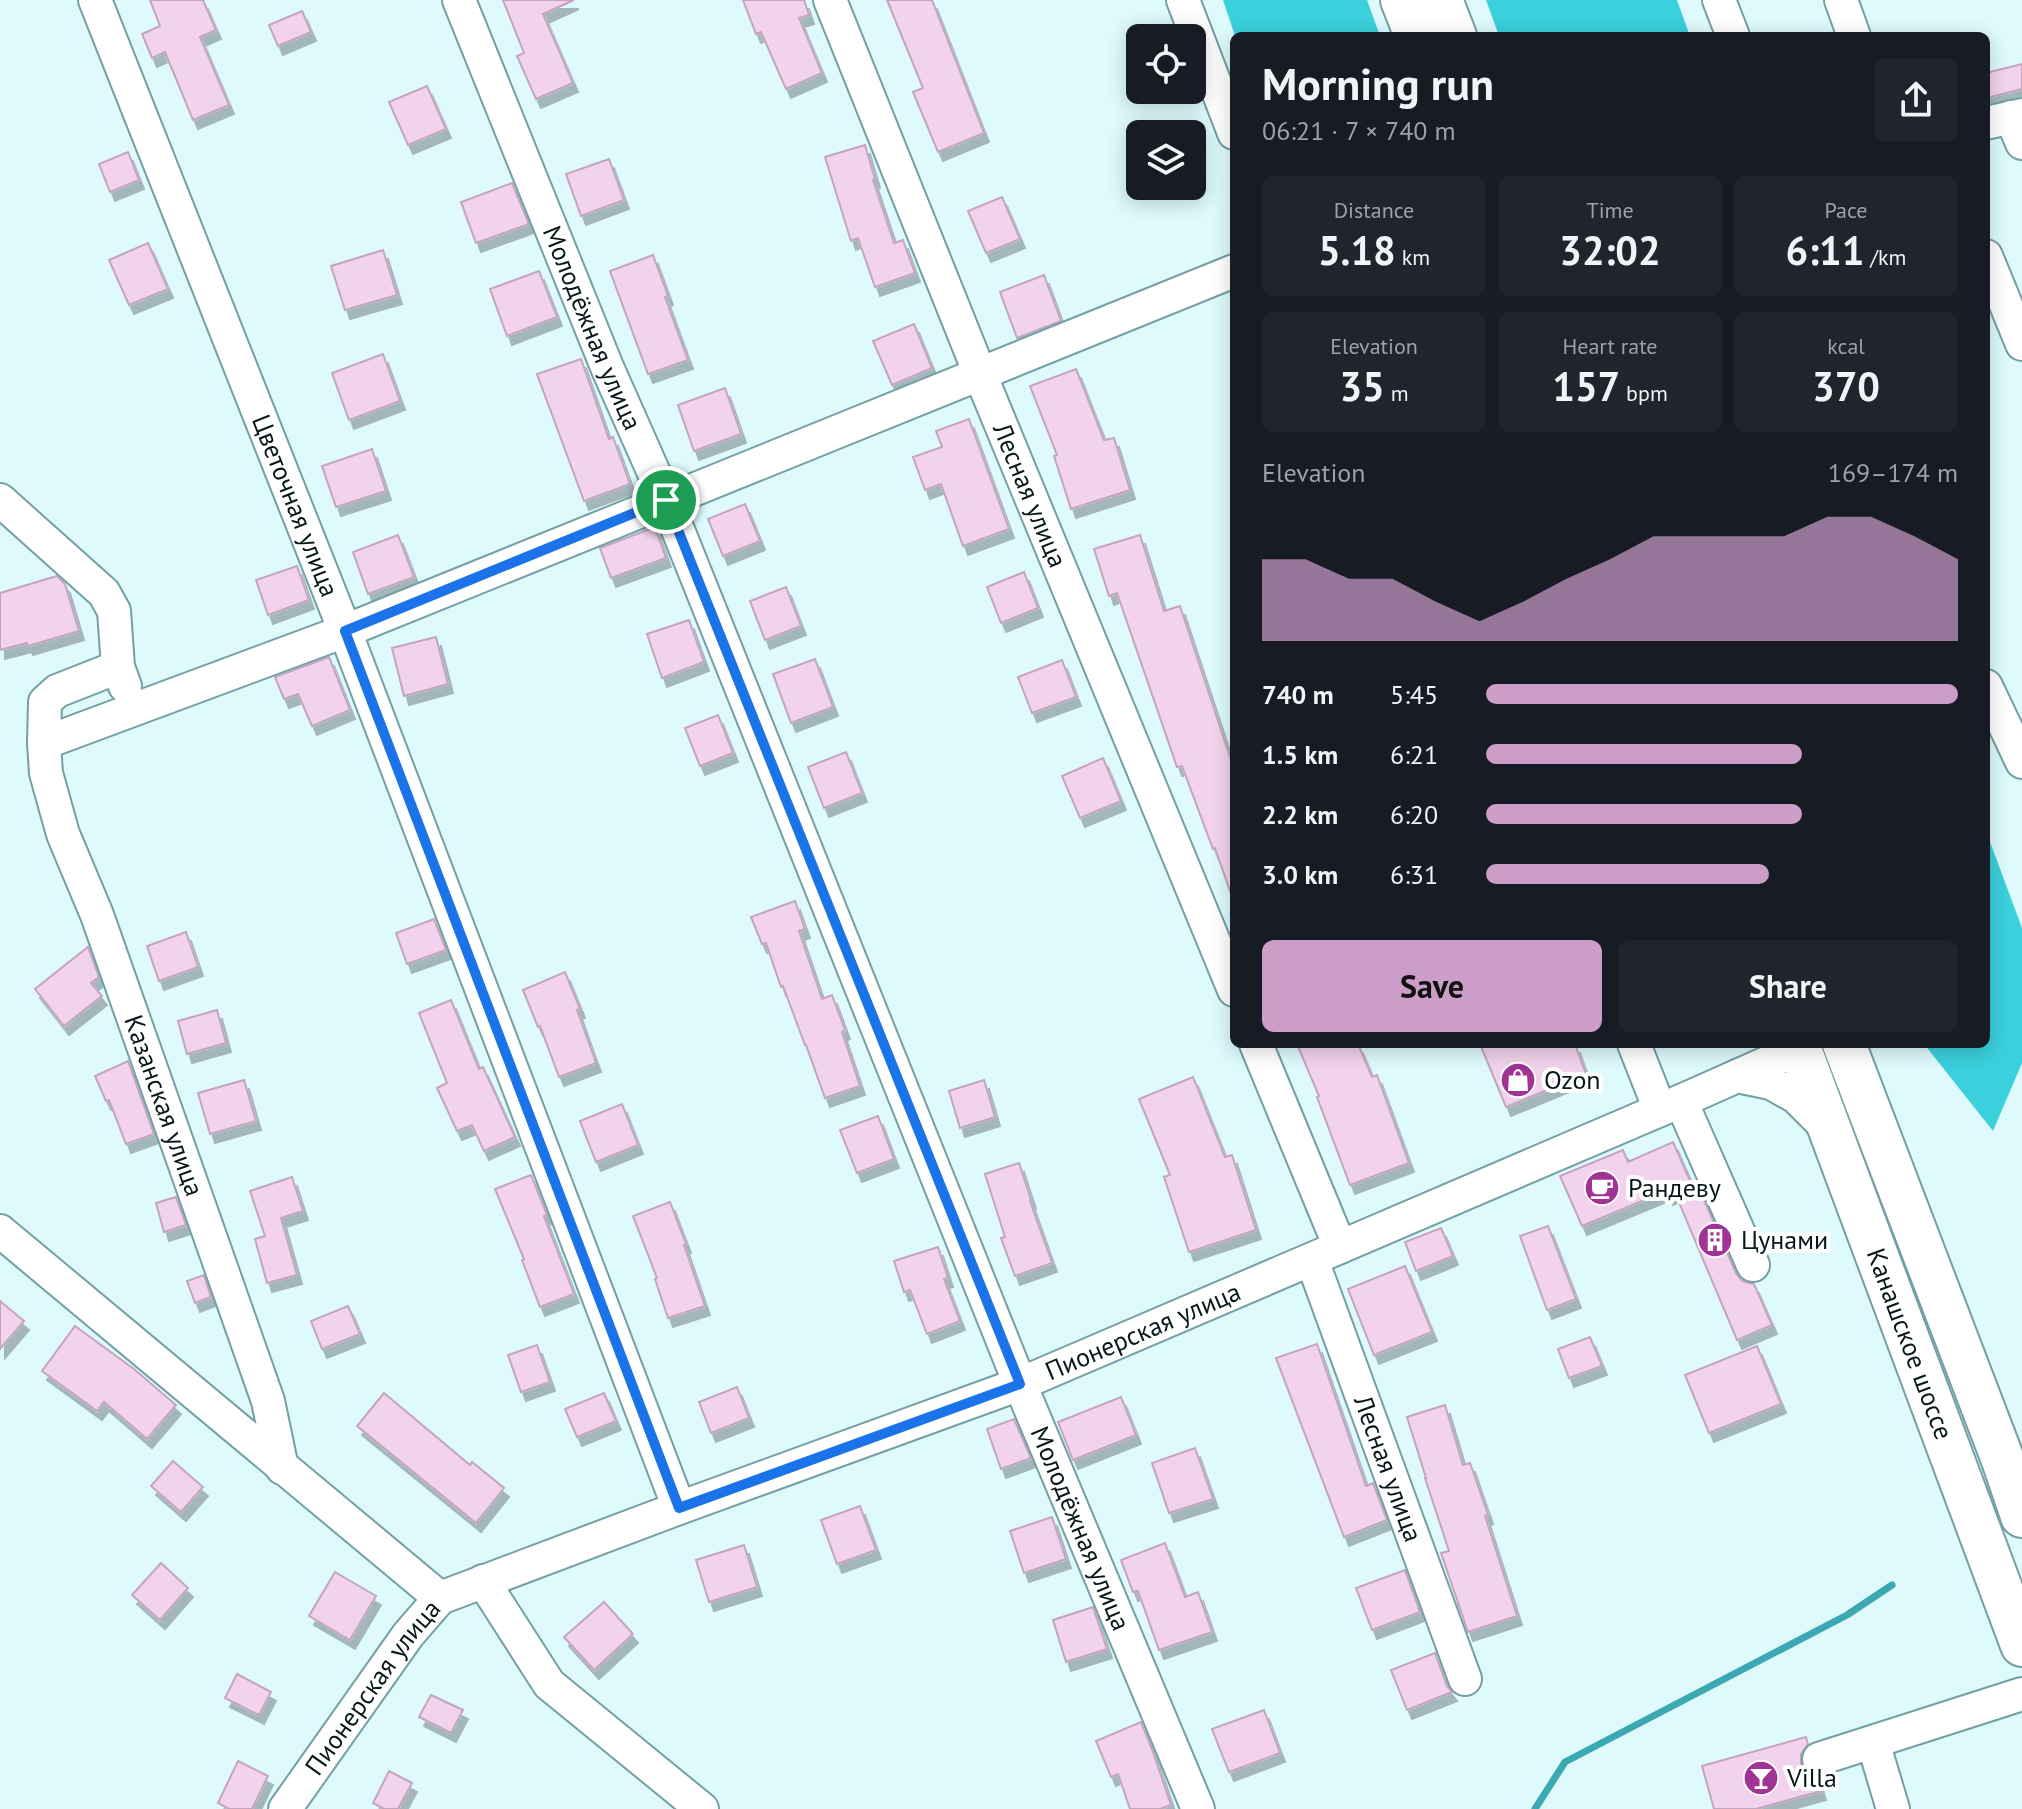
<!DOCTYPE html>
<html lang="en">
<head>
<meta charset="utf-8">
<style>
  :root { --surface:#171b24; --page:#20242c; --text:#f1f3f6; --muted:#9ea1a6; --accent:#cd9dc9 }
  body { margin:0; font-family:"PT Sans",sans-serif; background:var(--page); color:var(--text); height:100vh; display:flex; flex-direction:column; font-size:30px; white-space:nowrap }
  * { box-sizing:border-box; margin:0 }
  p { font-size:26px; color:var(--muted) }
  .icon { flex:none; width:44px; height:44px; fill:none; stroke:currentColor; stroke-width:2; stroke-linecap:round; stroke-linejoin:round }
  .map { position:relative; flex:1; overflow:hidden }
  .details { position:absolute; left:1230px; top:32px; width:760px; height:1016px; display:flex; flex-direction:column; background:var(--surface); border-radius:12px; box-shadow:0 4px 20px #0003 }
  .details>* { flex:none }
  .tools { position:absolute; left:1126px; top:24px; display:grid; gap:16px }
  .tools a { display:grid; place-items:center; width:80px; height:80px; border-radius:12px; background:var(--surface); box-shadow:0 4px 20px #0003; font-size:40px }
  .pin { position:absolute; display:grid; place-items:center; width:68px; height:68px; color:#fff; margin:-34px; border:4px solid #fff; border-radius:50%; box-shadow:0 2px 8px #0007 }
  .round { display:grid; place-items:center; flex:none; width:84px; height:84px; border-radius:12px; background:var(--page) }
  .headline { display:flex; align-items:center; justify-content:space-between; height:136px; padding:0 32px }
  h1 { font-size:44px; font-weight:700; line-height:60px }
  .figures { display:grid; grid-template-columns:repeat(3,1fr); gap:12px; height:136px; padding:8px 32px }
  .figures div { display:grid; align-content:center; border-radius:12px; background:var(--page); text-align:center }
  .figures b { font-size:40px; font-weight:700 }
  .figures small { font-size:22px; font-weight:400 }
  .figures p { font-size:22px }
  .chart { height:224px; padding:16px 32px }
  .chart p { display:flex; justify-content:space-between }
  .chart svg { width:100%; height:144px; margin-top:8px; fill:var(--accent); opacity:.7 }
  .primary-button { display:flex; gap:16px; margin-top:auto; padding:16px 32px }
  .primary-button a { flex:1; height:92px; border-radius:12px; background:var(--accent); color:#111; font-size:32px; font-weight:700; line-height:92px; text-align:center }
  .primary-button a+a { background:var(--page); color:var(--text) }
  ul { padding:0 32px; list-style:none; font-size:26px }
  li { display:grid; grid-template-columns:128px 96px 1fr; align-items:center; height:60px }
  li i { height:20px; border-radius:10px; background:var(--accent) }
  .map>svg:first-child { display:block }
  .forest { fill:#3ad0dc }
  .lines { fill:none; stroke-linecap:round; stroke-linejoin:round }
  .stream { stroke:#3ca8b2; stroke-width:7 }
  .building { fill:#f2d2ec; stroke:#c3a5bd; stroke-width:2; filter:url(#shadow) }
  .minor-casing { stroke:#73a0a5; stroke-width:36 }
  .major-casing { stroke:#73a0a5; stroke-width:46 }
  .minor { stroke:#fff; stroke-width:32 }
  .major { stroke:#fff; stroke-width:42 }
  .route-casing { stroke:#fff; stroke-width:16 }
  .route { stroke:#1a73e8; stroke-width:10 }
  .labels { text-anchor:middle; stroke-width:8; stroke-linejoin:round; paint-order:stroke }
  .street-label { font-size:26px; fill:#061819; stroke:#fff }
  .poi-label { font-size:26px; fill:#061819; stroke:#fff; text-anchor:start }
</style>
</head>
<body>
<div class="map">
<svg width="2022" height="1809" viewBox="0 0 2022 1809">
  <defs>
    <filter id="shadow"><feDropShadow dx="5" dy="9" stdDeviation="0" flood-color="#0004"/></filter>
  </defs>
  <rect width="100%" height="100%" fill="#defafd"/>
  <g class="forest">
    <path d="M1223 0H1367L1380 36H1235Z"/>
    <path d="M1486 0H1677L1690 36H1499Z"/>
    <path d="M1986 831 2022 928V1063L1993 1131 1924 1044H1986Z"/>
  </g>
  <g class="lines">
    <path class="stream" d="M1535 1809 1565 1762 1847 1615 1892 1585"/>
  </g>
  <g class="building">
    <path d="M150 0H203L216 30 200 37 229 105 193 120 165 52 152 58 142 34 160 26Z"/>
    <path d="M503 0H574L543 14 573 83 536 99 517 56 524 53Z"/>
    <path d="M743 0H804L809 15 799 18 822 73 786 89 761 32 756 34Z"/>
    <path d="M887 0H932L984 133 938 152 913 92 923 88Z"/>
    <path d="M302 11 311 32 278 46 269 25Z"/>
    <path d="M2022 64V89L1986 98V73Z"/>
    <path d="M427 86 446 129 408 145 389 102Z"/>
    <path d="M865 145 875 179 873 180 894 243 903 240 915 273 875 287 858 238 851 241 825 157Z"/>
    <path d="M128 152 139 180 110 192 99 164Z"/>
    <path d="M609 159 624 200 581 216 566 174Z"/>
    <path d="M512 183 529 224 476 243 461 202Z"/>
    <path d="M1002 197 1020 239 986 253 968 211Z"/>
    <path d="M148 243 168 289 129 305 109 260Z"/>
    <path d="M383 250 397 295 345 310 331 266Z"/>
    <path d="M653 255 668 296 665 297 688 360 648 374 610 271Z"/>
    <path d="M539 271 557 317 507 336 490 289Z"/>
    <path d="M1044 275 1061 321 1017 338 1000 292Z"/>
    <path d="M914 324 932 368 892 385 873 341Z"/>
    <path d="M383 354 400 401 349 420 332 373Z"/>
    <path d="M581 359 609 439 613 437 630 484 584 501 537 374Z"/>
    <path d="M1076 369 1104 440 1114 438 1130 490 1071 509 1054 456 1057 455 1030 386Z"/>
    <path d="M725 388 741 434 694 451 678 405Z"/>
    <path d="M969 419 1009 529 963 546 941 484 925 490 913 457 942 447 936 431Z"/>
    <path d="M372 449 386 491 336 507 322 466Z"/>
    <path d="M745 504 760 541 723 556 708 519Z"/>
    <path d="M655 527 666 558 611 578 600 548Z"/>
    <path d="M398 535 414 577 368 594 353 552Z"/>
    <path d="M1140 535 1164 611 1180 606 1234 769V893L1231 894 1215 848 1213 849 1182 766 1177 767 1117 593 1109 596 1094 549Z"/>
    <path d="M297 566 309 600 268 615 256 580Z"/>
    <path d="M1024 572 1038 608 1001 623 987 587Z"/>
    <path d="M57 576 65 584 79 631 28 646 27 643 0 650V593Z"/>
    <path d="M786 587 801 626 765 640 750 601Z"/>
    <path d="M689 620 704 662 662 678 647 634Z"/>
    <path d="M436 637 448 684 404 696 392 648Z"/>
    <path d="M329 657 350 710 312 726 298 694 284 699 275 677Z"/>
    <path d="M815 659 833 707 791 723 773 674Z"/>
    <path d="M1062 660 1076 697 1032 713 1018 677Z"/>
    <path d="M718 715 733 753 700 766 685 728Z"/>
    <path d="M846 752 862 793 824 808 808 767Z"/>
    <path d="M1103 758 1121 801 1080 818 1062 776Z"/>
    <path d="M795 901 805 929 799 931 822 999 832 995 845 1030 842 1032 860 1086 825 1098 806 1045H805L783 986 781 987 766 943 762 944 751 917Z"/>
    <path d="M434 919 446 950 407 964 396 933Z"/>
    <path d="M186 932 198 967 159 981 147 946Z"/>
    <path d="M88 947 99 977 91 983 102 996 64 1026 35 989Z"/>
    <path d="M565 972 580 1009 577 1010 596 1063 559 1077 540 1026 538 1027 523 990Z"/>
    <path d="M451 1000 479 1069 483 1067 515 1137 484 1151 472 1125 457 1131 437 1088 447 1083 419 1013Z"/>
    <path d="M217 1010 226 1043 187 1054 178 1021Z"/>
    <path d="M1297 1044H1358L1372 1077 1377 1075 1409 1163 1350 1185 1317 1097 1319 1096Z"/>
    <path d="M1480 1044H1575L1586 1074 1506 1107Z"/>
    <path d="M128 1061 154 1134 126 1144 109 1100 106 1101 95 1076Z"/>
    <path d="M1193 1077 1225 1157 1232 1155 1256 1230 1189 1252 1164 1177 1170 1175 1139 1099Z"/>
    <path d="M244 1080 256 1121 210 1134 198 1093Z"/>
    <path d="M984 1080 995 1117 960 1128 949 1091Z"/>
    <path d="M622 1104 638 1145 596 1162 580 1121Z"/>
    <path d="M878 1116 894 1159 857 1173 840 1130Z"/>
    <path d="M1673 1142 1695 1192 1700 1191 1736 1273 1742 1281 1754 1284 1772 1325 1737 1340 1675 1193 1668 1196 1666 1191 1582 1226 1560 1176 1623 1150 1628 1162Z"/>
    <path d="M1019 1163 1031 1200 1030 1201 1052 1263 1015 1276 1001 1238 1005 1237 985 1174Z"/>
    <path d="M531 1175 547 1215 544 1216 574 1294 540 1307 522 1260 524 1259 495 1189Z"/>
    <path d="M292 1177 303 1211 281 1218 297 1275 267 1283 255 1239 265 1236 250 1191Z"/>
    <path d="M176 1197 186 1225 164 1232 156 1203Z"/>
    <path d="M670 1202 686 1244 684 1245 705 1306 668 1318 655 1279 657 1278 633 1216Z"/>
    <path d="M1548 1226 1576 1299 1547 1310 1520 1236Z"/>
    <path d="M1441 1228 1453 1256 1416 1271 1405 1242Z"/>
    <path d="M938 1247 948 1278 944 1279 960 1321 927 1334 910 1290 904 1292 894 1261Z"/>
    <path d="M1405 1266 1432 1332 1374 1355 1348 1289Z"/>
    <path d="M204 1275 211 1297 195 1303 187 1281Z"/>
    <path d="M0 1301 24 1321 0 1349Z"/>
    <path d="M348 1306 360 1334 322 1349 311 1321Z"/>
    <path d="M75 1326 134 1369 176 1405 147 1439 104 1402 97 1411 42 1371Z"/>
    <path d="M1590 1337 1602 1366 1569 1378 1558 1349Z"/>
    <path d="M1317 1344 1366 1486 1373 1483 1387 1520 1344 1537 1276 1358Z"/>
    <path d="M537 1345 550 1382 521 1392 508 1355Z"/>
    <path d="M1757 1346 1781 1404 1709 1433 1685 1375Z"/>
    <path d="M737 1387 749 1418 711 1433 699 1402Z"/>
    <path d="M384 1393 470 1465 472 1462 504 1488 476 1523 357 1426Z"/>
    <path d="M604 1393 616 1421 577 1437 565 1409Z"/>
    <path d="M1121 1397 1136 1435 1073 1460 1058 1422Z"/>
    <path d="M1445 1405 1463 1465 1470 1463 1488 1515 1485 1516 1517 1616 1468 1632 1441 1553 1449 1551 1425 1478H1426L1407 1417Z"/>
    <path d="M1014 1419 1031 1458 1001 1469 987 1429Z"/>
    <path d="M1195 1448 1213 1499 1169 1513 1152 1463Z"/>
    <path d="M173 1461 203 1487 181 1512 151 1486Z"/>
    <path d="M860 1506 876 1550 837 1564 821 1520Z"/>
    <path d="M1052 1517 1066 1559 1024 1573 1010 1531Z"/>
    <path d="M1165 1543 1185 1597 1198 1592 1212 1632 1159 1650 1138 1591 1133 1592 1121 1560Z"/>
    <path d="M744 1545 757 1587 709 1602 696 1560Z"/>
    <path d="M161 1563 188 1588 160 1620 132 1595Z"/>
    <path d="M1405 1570 1420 1612 1372 1630 1356 1588Z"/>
    <path d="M335 1572 376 1596 350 1640 309 1616Z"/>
    <path d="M604 1602 633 1634 594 1670 564 1637Z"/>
    <path d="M1093 1607 1107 1649 1066 1662 1053 1620Z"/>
    <path d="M1435 1653 1447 1686 1452 1692 1407 1710 1391 1670Z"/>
    <path d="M237 1674 271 1692 259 1715 225 1698Z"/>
    <path d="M431 1695 463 1710 451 1733 419 1717Z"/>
    <path d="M1264 1710 1280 1753 1229 1772 1212 1729Z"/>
    <path d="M1141 1722 1153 1752 1171 1805 1160 1809H1130L1118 1774 1111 1777 1096 1741Z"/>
    <path d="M1806 1737 1808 1744 1801 1754V1764L1807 1774 1817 1778 1821 1791 1756 1809H1714L1702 1766Z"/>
    <path d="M238 1761 268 1776 252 1809H229L218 1803Z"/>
    <path d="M389 1771 412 1783 398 1809H384L373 1803Z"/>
  </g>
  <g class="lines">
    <defs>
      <g id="minor">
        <path id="s1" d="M95 0 345 631 679 1508"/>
        <path id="s2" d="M459 0 607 367 666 500 1020 1384 1198 1809"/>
        <path id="s3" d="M830 0 980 374 1234 990"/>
        <path d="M1183 0 1234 133"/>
        <path d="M1719 0 1733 36"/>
        <path d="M1841 0 1854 36"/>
        <path d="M2011 117 2022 143"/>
        <path d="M1986 123 2022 115"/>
        <path d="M1986 256 2022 344"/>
        <path d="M0 500 104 593 114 611 118 667 125 686"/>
        <path id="s4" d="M118 667 57 691 45 702 44 743 46 773 63 834 97 915 268 1401 282 1468"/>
        <path d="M1986 686 2022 762"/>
        <path d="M44 743 345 631 1234 271"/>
        <path d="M1256 1044 1340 1247"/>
        <path d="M1634 1044 1660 1110"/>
        <path d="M1737 1076 1771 1083 1796 1097 1825 1126"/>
        <path d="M1681 1101 1753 1265"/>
        <path d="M0 1231 440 1598"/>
        <path id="s5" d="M1312 1260 1465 1679"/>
        <path d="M483 1581 549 1684 702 1809"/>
        <path d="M1873 1742 1893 1809"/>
        <path d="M1819 1759 2022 1694"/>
        <path id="s6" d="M285 1809 408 1635 440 1598 679 1508 1020 1384 1681 1101 1800 1048"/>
      </g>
      <g id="major">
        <path d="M1402 0 1416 36"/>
        <path d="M1441 0 1455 36"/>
        <path id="s7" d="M1798 1044 2022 1645"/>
        <path d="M1844 1044 2003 1460 2022 1516"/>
      </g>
    </defs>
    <use href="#minor" class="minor-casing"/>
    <use href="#major" class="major-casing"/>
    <use href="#minor" class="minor"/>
    <use href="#major" class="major"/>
  </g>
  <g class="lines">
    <defs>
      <path id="route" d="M666 500 1020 1384 679 1508 345 631Z"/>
    </defs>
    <use href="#route" class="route-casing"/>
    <use href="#route" class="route"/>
  </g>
  <defs>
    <symbol id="shop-disc" viewBox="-11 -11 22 22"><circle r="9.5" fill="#a03393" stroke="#fff"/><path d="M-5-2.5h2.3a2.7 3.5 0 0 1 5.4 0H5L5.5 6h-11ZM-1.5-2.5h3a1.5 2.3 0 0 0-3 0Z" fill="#fff"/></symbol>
    <symbol id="cafe-disc" viewBox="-11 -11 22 22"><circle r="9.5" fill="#a03393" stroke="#fff"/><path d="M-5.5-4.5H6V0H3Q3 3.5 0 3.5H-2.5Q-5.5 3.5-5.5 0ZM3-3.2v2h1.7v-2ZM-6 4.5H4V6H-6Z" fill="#fff"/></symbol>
    <symbol id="building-disc" viewBox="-11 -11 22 22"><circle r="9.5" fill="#a03393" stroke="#fff"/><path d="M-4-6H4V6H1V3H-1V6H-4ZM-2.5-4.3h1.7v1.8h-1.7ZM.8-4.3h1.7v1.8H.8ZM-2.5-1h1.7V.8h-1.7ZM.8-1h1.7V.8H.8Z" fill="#fff"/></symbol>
    <symbol id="bar-disc" viewBox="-11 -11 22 22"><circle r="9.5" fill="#a03393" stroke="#fff"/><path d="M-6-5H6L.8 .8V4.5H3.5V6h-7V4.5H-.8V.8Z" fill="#fff"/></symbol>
  </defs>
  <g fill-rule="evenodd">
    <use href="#shop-disc" x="1498" y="1060" width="40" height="40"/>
    <use href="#cafe-disc" x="1582" y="1168" width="40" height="40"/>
    <use href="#building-disc" x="1695" y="1220" width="40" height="40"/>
    <use href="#bar-disc" x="1741" y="1758" width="40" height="40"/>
  </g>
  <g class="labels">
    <g class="street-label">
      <text dy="9" stroke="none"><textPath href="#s2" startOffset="354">Молодёжная улица</textPath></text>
      <text dy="9" stroke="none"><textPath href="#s3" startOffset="534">Лесная улица</textPath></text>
      <text dy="9" stroke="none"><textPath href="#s1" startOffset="544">Цветочная улица</textPath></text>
      <text dy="9" stroke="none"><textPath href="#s4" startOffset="506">Казанская улица</textPath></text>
      <text dy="9" stroke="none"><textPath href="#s6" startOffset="1014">Пионерская улица</textPath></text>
      <text dy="9" stroke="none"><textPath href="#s7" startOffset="320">Канашское шоссе</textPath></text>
      <text dy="9" stroke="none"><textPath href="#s5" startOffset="222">Лесная улица</textPath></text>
      <text dy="9" stroke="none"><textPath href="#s2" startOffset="1650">Молодёжная улица</textPath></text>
      <text dy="9" stroke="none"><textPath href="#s6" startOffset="150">Пионерская улица</textPath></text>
    </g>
    <g class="poi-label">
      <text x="1544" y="1089">Ozon</text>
      <text x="1628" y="1197">Рандеву</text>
      <text x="1741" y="1249">Цунами</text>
      <text x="1787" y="1787">Villa</text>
    </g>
  </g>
</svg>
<div class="tools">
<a><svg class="icon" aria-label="locate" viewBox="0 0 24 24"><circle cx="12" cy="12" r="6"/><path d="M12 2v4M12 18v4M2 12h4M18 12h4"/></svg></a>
<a><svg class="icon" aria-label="layers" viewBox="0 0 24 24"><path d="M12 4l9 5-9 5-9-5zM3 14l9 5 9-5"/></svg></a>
</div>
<div class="pin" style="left:666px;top:500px;background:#1e9e55"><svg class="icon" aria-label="arrive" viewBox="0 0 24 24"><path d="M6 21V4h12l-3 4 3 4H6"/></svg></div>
<section class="details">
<div class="headline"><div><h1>Morning run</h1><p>06:21 · 7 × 740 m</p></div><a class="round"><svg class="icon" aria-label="share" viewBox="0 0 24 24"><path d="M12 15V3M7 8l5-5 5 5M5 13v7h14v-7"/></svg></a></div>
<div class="figures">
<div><p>Distance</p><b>5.18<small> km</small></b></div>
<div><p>Time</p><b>32:02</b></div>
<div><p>Pace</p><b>6:11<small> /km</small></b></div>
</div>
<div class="figures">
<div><p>Elevation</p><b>35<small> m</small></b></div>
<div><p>Heart rate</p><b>157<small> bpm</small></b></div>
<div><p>kcal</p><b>370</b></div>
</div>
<div class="chart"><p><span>Elevation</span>169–174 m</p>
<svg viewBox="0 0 160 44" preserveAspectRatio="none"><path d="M0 44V19L10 19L20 25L30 25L40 32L50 38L60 32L70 25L80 19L90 12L100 12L110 12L120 12L130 6L140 6L150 12L160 19V44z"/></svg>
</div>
<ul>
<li><b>740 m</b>5:45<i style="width:100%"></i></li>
<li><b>1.5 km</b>6:21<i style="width:67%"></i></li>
<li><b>2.2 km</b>6:20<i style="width:67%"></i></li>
<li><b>3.0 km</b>6:31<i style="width:60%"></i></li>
</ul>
<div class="primary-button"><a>Save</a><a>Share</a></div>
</section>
</div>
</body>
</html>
